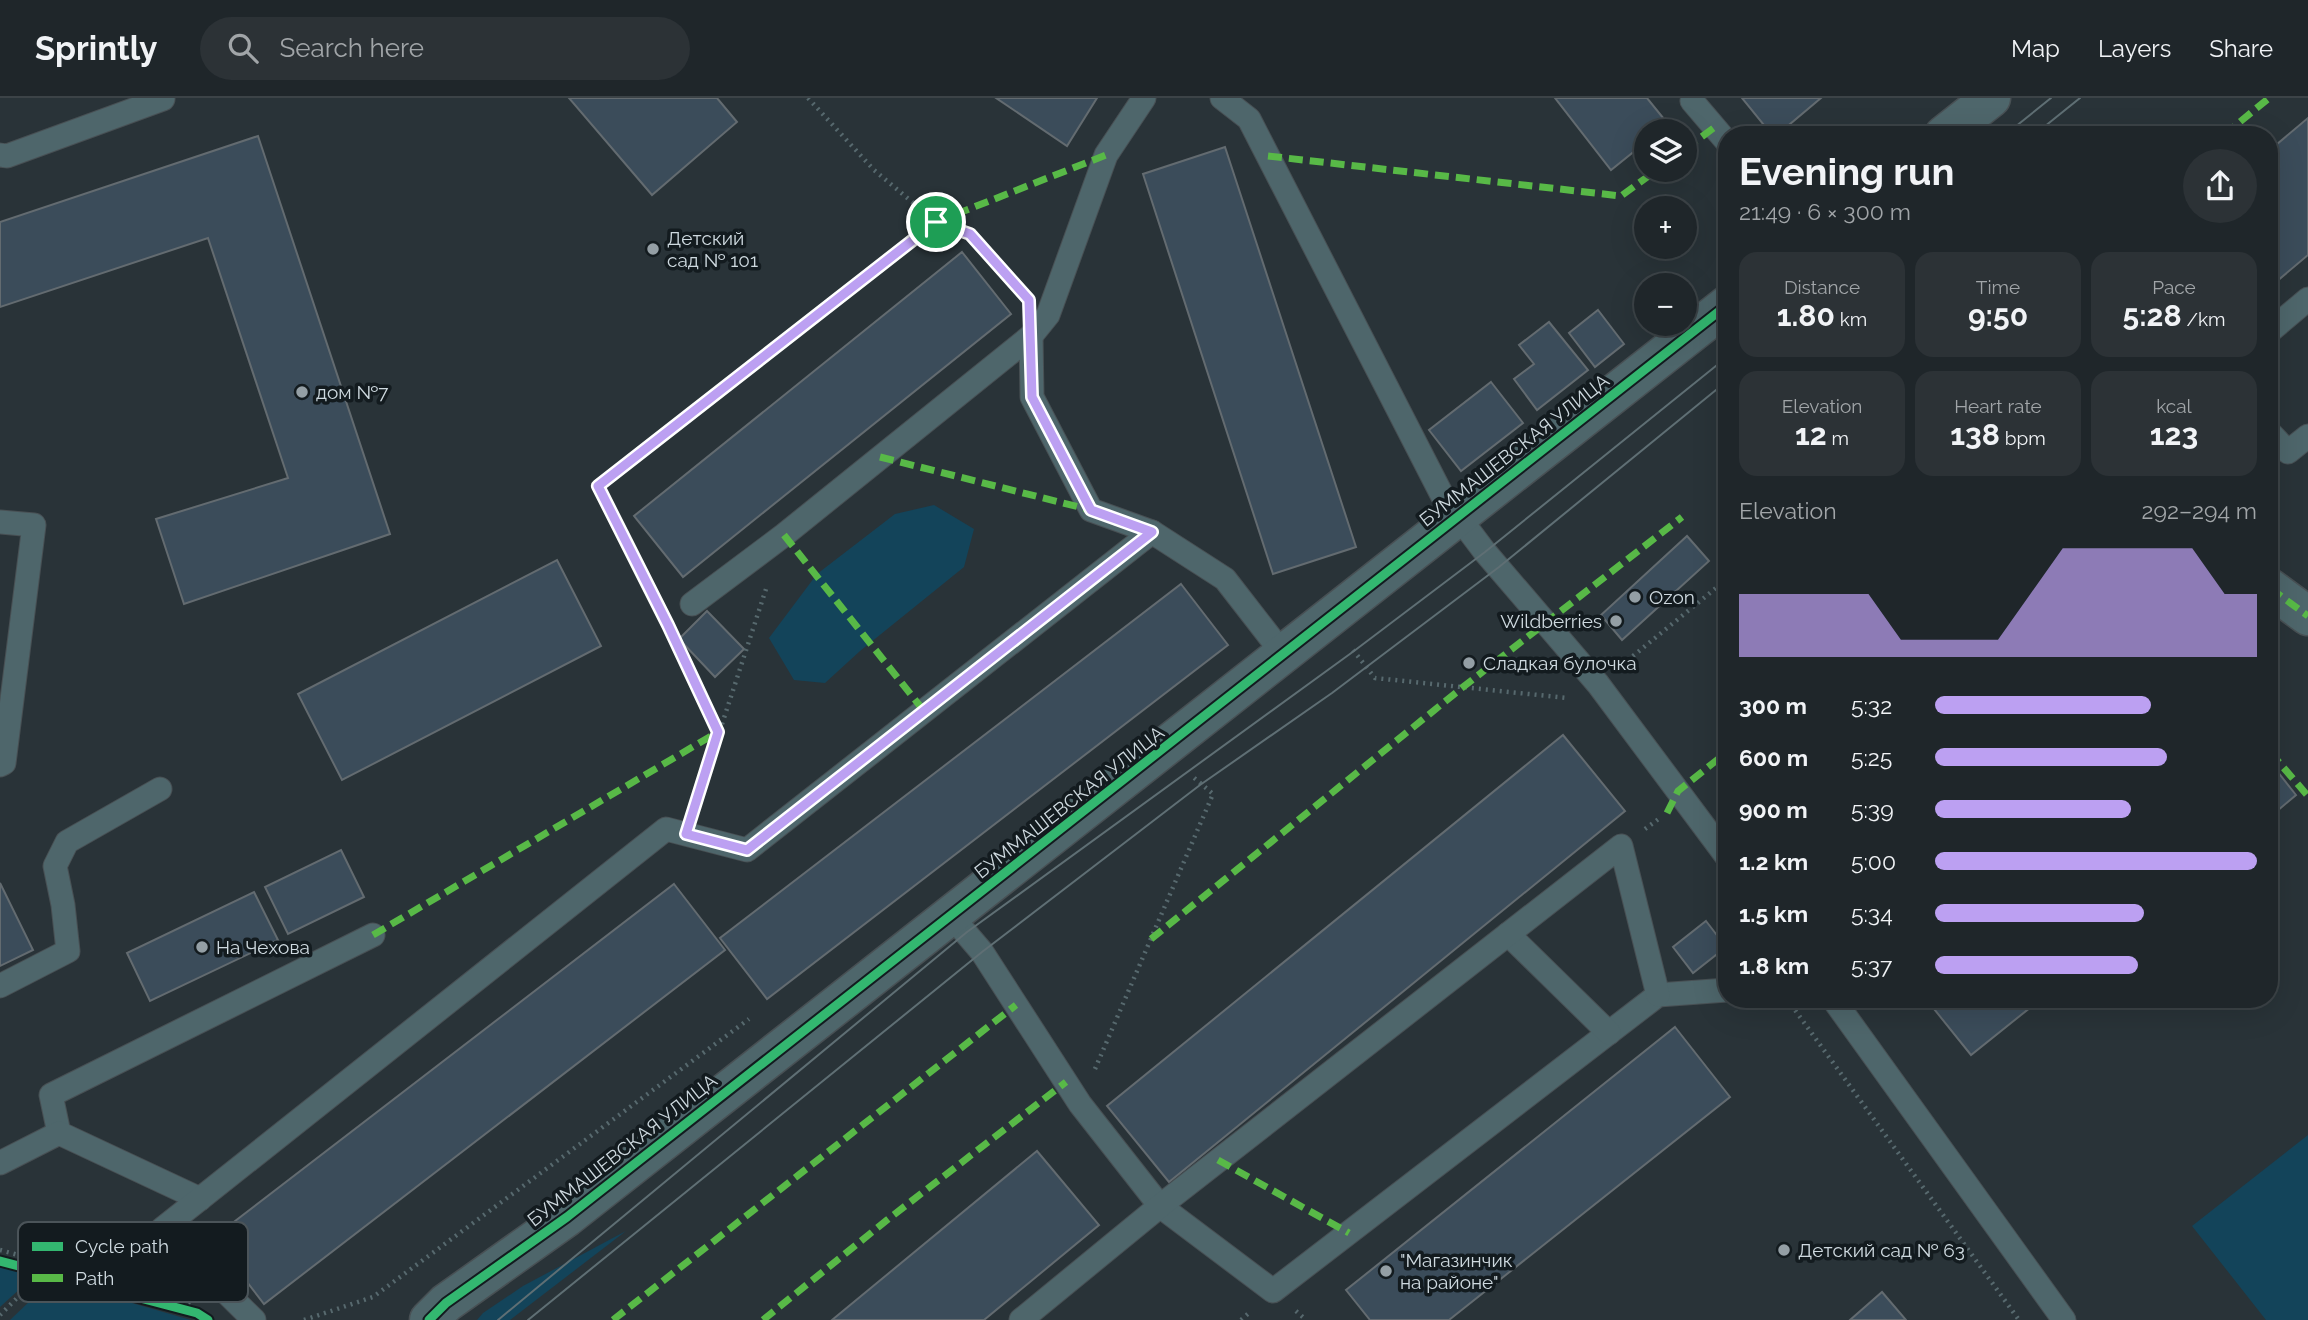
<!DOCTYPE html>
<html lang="en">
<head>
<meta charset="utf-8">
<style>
  :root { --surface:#1f262a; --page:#2c3236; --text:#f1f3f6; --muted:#a1a5a8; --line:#3c4347; --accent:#bca0f2 }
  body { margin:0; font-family:Raleway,sans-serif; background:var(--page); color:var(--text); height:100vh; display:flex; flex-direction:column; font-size:26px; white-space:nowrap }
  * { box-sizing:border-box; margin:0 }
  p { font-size:23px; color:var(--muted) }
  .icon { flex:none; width:38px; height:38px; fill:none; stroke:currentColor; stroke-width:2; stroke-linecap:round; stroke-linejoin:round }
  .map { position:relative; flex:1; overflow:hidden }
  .panel { position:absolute; left:1718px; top:28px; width:560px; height:882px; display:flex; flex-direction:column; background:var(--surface); border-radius:28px; box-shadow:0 7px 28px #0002,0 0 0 2px var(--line) }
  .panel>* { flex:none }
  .tools { position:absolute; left:1634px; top:21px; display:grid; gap:14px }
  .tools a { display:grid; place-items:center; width:63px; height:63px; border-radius:50%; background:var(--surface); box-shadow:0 7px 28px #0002,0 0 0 2px var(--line); font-size:35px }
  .pin { position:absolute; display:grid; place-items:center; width:60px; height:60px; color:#fff; margin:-30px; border:4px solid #fff; border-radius:50%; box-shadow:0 2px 7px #0007 }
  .round { display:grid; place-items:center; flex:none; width:74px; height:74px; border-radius:37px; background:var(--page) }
  .overview { display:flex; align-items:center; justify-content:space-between; height:119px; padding:0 21px }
  h1 { font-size:38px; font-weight:700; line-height:52px }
  .figures { display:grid; grid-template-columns:repeat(3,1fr); gap:10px; height:119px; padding:7px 21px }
  .figures div { display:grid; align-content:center; border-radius:18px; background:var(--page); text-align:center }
  .figures b { font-size:30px; font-weight:700 }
  .figures small { font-size:19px; font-weight:400 }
  .figures p { font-size:19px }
  .chart { height:196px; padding:14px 21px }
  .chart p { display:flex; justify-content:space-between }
  .chart svg { width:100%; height:126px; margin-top:7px; fill:var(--accent); opacity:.7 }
  ul { padding:0 21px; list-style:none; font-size:23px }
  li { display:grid; grid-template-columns:112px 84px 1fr; align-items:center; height:52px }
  li i { height:18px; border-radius:9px; background:var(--accent) }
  header { display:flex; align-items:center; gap:42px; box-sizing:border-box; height:98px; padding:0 35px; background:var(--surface); border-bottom:2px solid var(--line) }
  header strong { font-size:33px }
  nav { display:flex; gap:38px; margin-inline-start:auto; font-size:24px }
  .search { width:490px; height:63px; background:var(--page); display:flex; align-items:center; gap:18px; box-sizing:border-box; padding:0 24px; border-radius:38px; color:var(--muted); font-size:26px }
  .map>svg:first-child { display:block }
  .green { fill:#13445a }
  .building { fill:#3b4c5a; stroke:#636b70; stroke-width:2 }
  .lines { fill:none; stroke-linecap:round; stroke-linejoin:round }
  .lane-casing { stroke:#485054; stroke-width:25 }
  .street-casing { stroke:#485054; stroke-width:41 }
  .path { stroke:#57696e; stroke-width:4.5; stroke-dasharray:2 5; stroke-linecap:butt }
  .lane { stroke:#4e666b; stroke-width:23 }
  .street { stroke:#4e666b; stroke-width:38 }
  .tram { stroke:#5f6f74; stroke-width:2 }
  .quiet { stroke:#58b947; stroke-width:7; stroke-dasharray:14 7; stroke-linecap:butt }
  .cycleway-casing { stroke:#131b1f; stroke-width:13 }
  .cycleway { stroke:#33b770; stroke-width:9 }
  .route-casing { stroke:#fff; stroke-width:14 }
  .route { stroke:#bca0f2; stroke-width:9 }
  .poi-dot { fill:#949fa5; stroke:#131b1f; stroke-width:2.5 }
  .labels { text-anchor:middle; stroke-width:7; stroke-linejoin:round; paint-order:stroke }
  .poi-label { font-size:19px; fill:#ced9df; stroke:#131b1f; text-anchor:start }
  .street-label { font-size:19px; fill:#ced9df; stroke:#131b1f }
  .key { fill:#131b1f; stroke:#4b5459; stroke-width:2 }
  .key-label { font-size:19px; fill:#ced9df }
</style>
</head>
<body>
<header>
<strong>Sprintly</strong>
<div class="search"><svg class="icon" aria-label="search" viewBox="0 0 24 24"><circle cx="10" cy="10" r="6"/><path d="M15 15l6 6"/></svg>Search here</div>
<nav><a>Map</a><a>Layers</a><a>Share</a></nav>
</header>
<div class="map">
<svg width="2308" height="1222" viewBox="0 0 2308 1222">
  <rect width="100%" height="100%" fill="#293338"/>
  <g class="green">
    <path d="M934 407 974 431 964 469 860 553 825 585 794 582 769 540 817 476 895 416Z"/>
    <path d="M2308 1037V1222H2266L2192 1128Z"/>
    <path d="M626 1133 510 1222H477L483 1215 523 1188Z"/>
    <path d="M0 1169 34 1178 0 1209Z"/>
    <path d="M52 1182 191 1222H10Z"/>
  </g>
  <g class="building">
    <path d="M569 0H717L737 24 652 97Z"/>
    <path d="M996 0H1097L1067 48Z"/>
    <path d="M1555 0H1647L1668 26 1660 33H1647V43L1611 72Z"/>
    <path d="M1742 0H1821L1777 37H1772Z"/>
    <path d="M2308 20V157L2270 189V52Z"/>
    <path d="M258 38 390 436 184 506 156 421 288 380 208 140 0 209V124Z"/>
    <path d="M1225 49 1356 449 1273 476 1143 76Z"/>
    <path d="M962 154 1011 216 683 479 634 418Z"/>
    <path d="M1598 212 1624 246 1595 269 1569 235Z"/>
    <path d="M1549 224 1588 272 1537 312 1514 281 1534 266 1519 247Z"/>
    <path d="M1491 284 1523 325 1461 373 1429 332Z"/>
    <path d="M1687 438 1709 463 1622 542 1601 517Z"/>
    <path d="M557 462 601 548 342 682 298 596Z"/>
    <path d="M1181 486 1228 547 767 901 720 840Z"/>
    <path d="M707 513 744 551 715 579 679 541Z"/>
    <path d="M1563 637 1625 713 1169 1084 1107 1008Z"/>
    <path d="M2270 664 2296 697 2270 719Z"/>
    <path d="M341 752 364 799 288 836 265 789Z"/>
    <path d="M0 785 33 852 0 868Z"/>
    <path d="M674 786 725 852 264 1206 213 1140Z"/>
    <path d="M254 794 278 842 150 903 127 855Z"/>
    <path d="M1706 823 1726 849 1693 875 1673 849Z"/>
    <path d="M1926 901H2041L1971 957Z"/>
    <path d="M1675 929 1730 999 1449 1222H1370L1346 1192Z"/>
    <path d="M1037 1053 1099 1127 984 1222H832Z"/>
    <path d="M1882 1194 1906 1222H1850Z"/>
  </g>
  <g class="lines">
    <defs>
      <g id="lane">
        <path d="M1222 0 1249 21 1442 397 1485 454 1598 586 1727 759"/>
        <path d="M1693 0 1692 3 1727 44"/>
        <path d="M0 57 7 58 163 1"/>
        <path d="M2270 233 2308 201"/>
        <path d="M1031 238 1048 217 1106 57 1144 0"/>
        <path d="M2270 335 2288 354 2308 338"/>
        <path d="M0 424 34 427 4 665 0 667"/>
        <path d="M692 506 784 437 1031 238 1032 299 1091 412 1152 434"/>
        <path d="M952 819 982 854 1080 1006 1160 1108 1273 1193 1658 897 1727 892"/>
        <path d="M1508 836 1609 935"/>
        <path d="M0 888 68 853 63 807 55 768 67 744 160 691"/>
        <path d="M1833 901 2064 1222"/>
        <path d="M59 1035 51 997 373 837"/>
        <path d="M0 1065 59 1035 200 1101"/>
        <path d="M254 1222 162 1131 666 731 747 752 1152 434 1225 481 1284 557"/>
        <path d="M1021 1222 1160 1108 1621 748 1658 897"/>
      </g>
      <g id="street">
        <path d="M1944 37 1991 0"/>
        <path d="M2270 490 2308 518"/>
        <path d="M429 1222 446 1205 567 1119 1727 207"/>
      </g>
    </defs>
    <use href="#lane" class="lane-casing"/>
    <use href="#street" class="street-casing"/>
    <g class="path">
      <path d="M808 0 874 72 936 124 970 136 1022 194"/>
      <path d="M1895 37 1905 29"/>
      <path d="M660 510 598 388 936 124"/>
      <path d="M670 531 718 634"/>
      <path d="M1353 552 1375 580 1567 600"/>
      <path d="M1622 567 1727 481"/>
      <path d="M696 706 766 491"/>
      <path d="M1645 731 1660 720"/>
      <path d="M1720 789 1727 800"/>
      <path d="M1787 901 2019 1222"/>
      <path d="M1095 971 1213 696 1192 678"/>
      <path d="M0 1152 178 1201 191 1206"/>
      <path d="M1296 1213 1306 1222"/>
      <path d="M0 1217 50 1167"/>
      <path d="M304 1222 373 1199 749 921"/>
      <path d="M1241 1222 1250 1214"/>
    </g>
    <use href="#lane" class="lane"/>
    <use href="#street" class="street"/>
    <g class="tram">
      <path d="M2005 37 2051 0"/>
      <path d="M2034 37 2080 0"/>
      <path d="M498 1222 967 834 1354 553 1485 454 1727 259"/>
      <path d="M528 1222 982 854 1200 687 1332 595 1499 469 1727 283"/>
    </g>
    <g class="quiet">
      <path d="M2224 37 2269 0"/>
      <path d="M1685 51 1715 29"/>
      <path d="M1268 58 1621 98 1657 72"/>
      <path d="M936 124 1106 57"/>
      <path d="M880 359 1091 412"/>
      <path d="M784 437 924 613"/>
      <path d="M2270 490 2308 518"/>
      <path d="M2270 654 2308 698"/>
      <path d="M1667 715 1678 693 1727 654"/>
      <path d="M373 837 718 634"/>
      <path d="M1151 841 1463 589 1682 419"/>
      <path d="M1218 1062 1349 1135"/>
      <path d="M51 1166 162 1131"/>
      <path d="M149 1193 201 1169"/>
      <path d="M613 1222 1016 907"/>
      <path d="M763 1222 887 1122 1066 984"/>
    </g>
    <defs>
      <g id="cycleway">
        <path d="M0 1163 197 1215 208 1222"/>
        <path d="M429 1222 446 1205 567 1119 1727 207"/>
      </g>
    </defs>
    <use href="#cycleway" class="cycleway-casing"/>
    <use href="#cycleway" class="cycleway"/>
  </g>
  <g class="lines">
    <defs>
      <path id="route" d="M936 124 970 136 1029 202 1032 299 1091 412 1152 434 747 752 686 736 718 634 668 527 598 388Z"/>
    </defs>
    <use href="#route" class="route-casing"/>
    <use href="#route" class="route"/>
  </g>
  <g class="poi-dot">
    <circle cx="653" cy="151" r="7"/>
    <circle cx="302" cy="294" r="7"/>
    <circle cx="1635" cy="499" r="7"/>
    <circle cx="1616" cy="523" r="7"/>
    <circle cx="1469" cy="565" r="7"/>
    <circle cx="202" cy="849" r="7"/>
    <circle cx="1784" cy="1152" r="7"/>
    <circle cx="1386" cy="1173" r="7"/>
  </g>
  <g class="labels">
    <g class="poi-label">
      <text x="667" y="147">Детский<tspan x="667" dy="22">сад № 101</tspan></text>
      <text x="316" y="301">дом №7</text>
      <text x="1649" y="506">Ozon</text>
      <text x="1602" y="530" text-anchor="end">Wildberries</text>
      <text x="1483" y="572">Сладкая булочка</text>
      <text x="216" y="856">На Чехова</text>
      <text x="1798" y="1159">Детский сад № 63</text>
      <text x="1400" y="1169">"Магазинчик<tspan x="1400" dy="22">на районе"</tspan></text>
    </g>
    <g class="street-label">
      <text transform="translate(1514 352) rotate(-38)" y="7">БУММАШЕВСКАЯ УЛИЦА</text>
      <text transform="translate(1069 704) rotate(-38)" y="7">БУММАШЕВСКАЯ УЛИЦА</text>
      <text transform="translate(622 1052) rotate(-38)" y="7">БУММАШЕВСКАЯ УЛИЦА</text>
    </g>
  </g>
  <rect x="18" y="1124" width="230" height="80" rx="10" class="key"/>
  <rect x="32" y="1144" width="31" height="9" fill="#33b770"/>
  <rect x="32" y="1176" width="31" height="8" fill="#58b947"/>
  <g class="key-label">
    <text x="75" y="1155">Cycle path</text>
    <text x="75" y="1187">Path</text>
  </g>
</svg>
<div class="tools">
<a><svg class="icon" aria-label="layers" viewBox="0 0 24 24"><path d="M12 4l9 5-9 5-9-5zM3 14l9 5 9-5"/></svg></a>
<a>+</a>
<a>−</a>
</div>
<div class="pin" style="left:936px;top:124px;background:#1e9e55"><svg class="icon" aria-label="arrive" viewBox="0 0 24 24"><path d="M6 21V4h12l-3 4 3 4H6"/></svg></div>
<section class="panel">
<div class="overview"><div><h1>Evening run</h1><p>21:49 · 6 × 300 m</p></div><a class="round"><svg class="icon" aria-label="share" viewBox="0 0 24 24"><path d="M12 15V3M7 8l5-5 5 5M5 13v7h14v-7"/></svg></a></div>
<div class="figures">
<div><p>Distance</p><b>1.80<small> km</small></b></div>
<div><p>Time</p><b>9:50</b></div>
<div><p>Pace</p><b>5:28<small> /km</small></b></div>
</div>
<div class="figures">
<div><p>Elevation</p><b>12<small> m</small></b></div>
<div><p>Heart rate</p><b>138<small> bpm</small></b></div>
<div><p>kcal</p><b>123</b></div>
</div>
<div class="chart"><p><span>Elevation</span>292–294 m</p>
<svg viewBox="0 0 160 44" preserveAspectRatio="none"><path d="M0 44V22L10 22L20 22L30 22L40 22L50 38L60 38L70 38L80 38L90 22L100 6L110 6L120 6L130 6L140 6L150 22L160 22V44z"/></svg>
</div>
<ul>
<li><b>300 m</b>5:32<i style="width:67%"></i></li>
<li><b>600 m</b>5:25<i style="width:72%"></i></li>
<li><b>900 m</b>5:39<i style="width:61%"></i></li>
<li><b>1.2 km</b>5:00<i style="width:100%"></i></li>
<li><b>1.5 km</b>5:34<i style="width:65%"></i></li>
<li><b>1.8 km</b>5:37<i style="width:63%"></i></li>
</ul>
</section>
</div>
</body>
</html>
